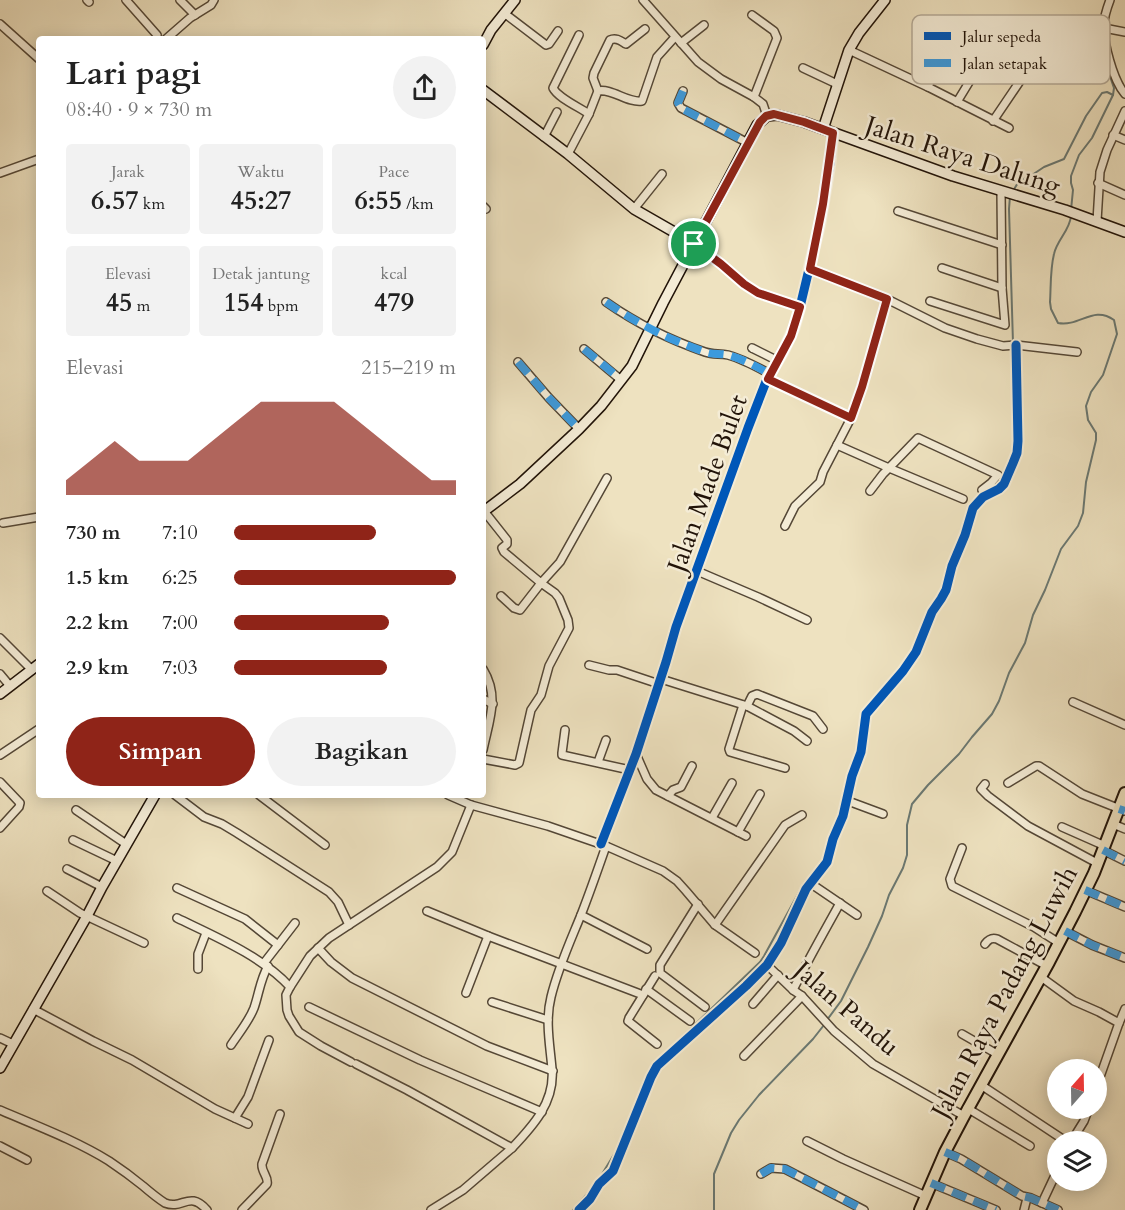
<!DOCTYPE html>
<html lang="id">
<head>
<meta charset="utf-8">
<style>
  :root { --surface:#fff; --page:#f2f2f2; --text:#222; --muted:#767676; --accent:#8f2418 }
  body { margin:0; font-family:Cardo,serif; background:var(--page); color:var(--text); height:100vh; display:flex; flex-direction:column; font-size:22px; white-space:nowrap }
  * { box-sizing:border-box; margin:0 }
  p { font-size:20px; color:var(--muted) }
  .icon { flex:none; width:33px; height:33px; fill:none; stroke:currentColor; stroke-width:2; stroke-linecap:round; stroke-linejoin:round }
  .map { position:relative; flex:1; overflow:hidden }
  .drawer { position:absolute; left:36px; top:36px; width:450px; height:762px; display:flex; flex-direction:column; background:var(--surface); border-radius:6px; box-shadow:0 3px 15px #0003 }
  .drawer>* { flex:none }
  .needle { width:39px; rotate:20deg }
  .fabs { position:absolute; left:1047px; top:1059px; display:grid; gap:12px }
  .fabs a { display:grid; place-items:center; width:60px; height:60px; border-radius:50%; background:var(--surface); box-shadow:0 3px 15px #0003; font-size:30px }
  .pin { position:absolute; display:grid; place-items:center; width:51px; height:51px; color:#fff; margin:-26px; border:3px solid #fff; border-radius:50%; box-shadow:0 2px 6px #0007 }
  .round { display:grid; place-items:center; flex:none; width:63px; height:63px; border-radius:32px; background:var(--page) }
  .headline { display:flex; align-items:center; justify-content:space-between; height:102px; padding:0 30px }
  h1 { font-size:33px; font-weight:700; line-height:45px }
  .stats { display:grid; grid-template-columns:repeat(3,1fr); gap:9px; height:102px; padding:6px 30px }
  .stats div { display:grid; align-content:center; border-radius:6px; background:var(--page); text-align:center }
  .stats b { font-size:26px; font-weight:700 }
  .stats small { font-size:16px; font-weight:400 }
  .stats p { font-size:16px }
  .chart { height:168px; padding:12px 30px }
  .chart p { display:flex; justify-content:space-between }
  .chart svg { width:100%; height:108px; margin-top:6px; fill:var(--accent); opacity:.7 }
  .button { display:flex; gap:12px; margin-top:auto; padding:12px 30px }
  .button a { flex:1; height:69px; border-radius:36px; background:var(--accent); color:#fff; font-size:24px; font-weight:700; line-height:69px; text-align:center }
  .button a+a { background:var(--page); color:var(--text) }
  ul { padding:0 30px; list-style:none; font-size:20px }
  li { display:grid; grid-template-columns:96px 72px 1fr; align-items:center; height:45px }
  li i { height:15px; border-radius:8px; background:var(--accent) }
  .map>svg:first-child { display:block }
  .lines { fill:none; stroke-linecap:round; stroke-linejoin:round }
  .stream { stroke:#6a7872; stroke-width:2 }
  .street-casing { stroke:#544736; stroke-width:10 }
  .secondary-casing { stroke:#211308; stroke-width:12 }
  .primary-casing { stroke:#211308; stroke-width:14 }
  .street { stroke:#f4ecd6; stroke-width:7 }
  .secondary { stroke:#f4ecd6; stroke-width:9 }
  .primary { stroke:#eee2c0; stroke-width:10 }
  .quiet { stroke:#3c9add; stroke-width:8; stroke-dasharray:15 8; stroke-linecap:butt }
  .cycleway-casing { stroke:#f4ecd6; stroke-width:13 }
  .cycleway { stroke:#0057b8; stroke-width:9 }
  .route-casing { stroke:#fff; stroke-width:12 }
  .route { stroke:#8f2418; stroke-width:8 }
  .labels { text-anchor:middle; stroke-width:5; stroke-linejoin:round; paint-order:stroke }
  .street-label { font-size:26px; fill:#211308; stroke:#f4ecd6 }
  .key { fill:#f4ecd6; stroke:#b5ab98; stroke-width:1.5 }
  .key-label { font-size:16px; fill:#211308 }
</style>
</head>
<body>
<div class="map">
<svg width="1125" height="1210" viewBox="0 0 1125 1210">
  <rect width="100%" height="100%" fill="#eee2c0"/>
  <filter id="stains"><feTurbulence type="fractalNoise" baseFrequency=".00333" numOctaves="4"/><feColorMatrix values="0 0 0 0 .2 0 0 0 0 .09 0 0 0 0 .02 0 0 0 .5 -.17"/></filter>
  <radialGradient id="worn" r=".72"><stop offset=".6" stop-color="#630" stop-opacity="0"/><stop offset="1" stop-color="#630" stop-opacity=".3"/></radialGradient>
  <g class="lines">
    <g class="stream">
      <path d="M1013 191 1019 181 1032 175 1044 167 1064 159 1086 116 1102 93 1107 92 1113 95"/>
      <path d="M1010 196 1009 209 1013 343"/>
      <path d="M1071 210 1073 190 1071 183V176L1079 155 1092 138 1113 95 1114 88C1106 63 1093 37 1103 11"/>
      <path d="M889 682 906 661"/>
      <path d="M831 836 842 803 845 788 849 776"/>
      <path d="M827 1020 841 1001 868 947 882 916 889 895 903 868 907 855V825L912 804 928 785 959 754 972 737 992 714 999 701 1009 673 1025 643 1033 615 1045 590 1061 549 1078 526 1083 513 1086 482 1096 440V433L1088 420 1086 406 1091 392 1103 375 1117 334 1114 320C1093 305 1080 327 1058 323L1051 309 1050 302C1051 287 1050 270 1054 254 1057 240 1070 230 1071 216"/>
      <path d="M635 1107 649 1071 658 1060 760 962 764 956 804 883 815 872"/>
      <path d="M599 1179 621 1143"/>
      <path d="M573 1210 594 1186"/>
      <path d="M714 1210V1174L731 1133 739 1120 759 1095 813 1039 824 1025"/>
    </g>
    <defs>
      <g id="street">
        <path d="M87 0 89 2"/>
        <path d="M126 0 157 35"/>
        <path d="M180 0 195 15"/>
        <path d="M643 0 698 62 721 79 754 97 763 104 767 116"/>
        <path d="M1110 0C1107 8 1104 16 1104 24 1103 42 1113 80 1125 94"/>
        <path d="M504 13 546 45 549 44 558 31"/>
        <path d="M752 15 774 31 777 38 754 97"/>
        <path d="M0 24 39 59"/>
        <path d="M1104 28 1125 32"/>
        <path d="M579 35 553 88C558 98 579 107 589 114"/>
        <path d="M166 39 190 18 211 5 214 0"/>
        <path d="M681 43 704 25"/>
        <path d="M849 50 928 87 1009 128"/>
        <path d="M803 68 837 84"/>
        <path d="M928 87 939 57 968 23"/>
        <path d="M598 91 593 78 594 73 610 40C616 37 621 41 626 44L645 29"/>
        <path d="M683 91 678 103 681 108 748 143"/>
        <path d="M957 102 996 38"/>
        <path d="M993 121 1037 56"/>
        <path d="M1113 135 1125 140"/>
        <path d="M544 137 557 112"/>
        <path d="M568 154 589 114 598 91C612 88 627 103 642 101L657 57 675 37"/>
        <path d="M0 173 39 159"/>
        <path d="M1098 183 1125 195"/>
        <path d="M483 206 486 209"/>
        <path d="M634 209 662 174"/>
        <path d="M898 211 1002 245"/>
        <path d="M1097 221 1100 172 1107 150 1125 111"/>
        <path d="M695 244 721 264 744 284 757 293 800 307"/>
        <path d="M942 268 1002 288"/>
        <path d="M809 269 887 299 945 328 977 339 1003 346 1016 345 1077 352"/>
        <path d="M930 301 1005 325 1002 288 1001 192"/>
        <path d="M606 302C636 323 670 340 705 352 713 355 720 353 728 355 743 359 757 367 770 374"/>
        <path d="M752 348 778 361"/>
        <path d="M584 349 621 380"/>
        <path d="M518 362 549 398 579 429"/>
        <path d="M767 379 851 418"/>
        <path d="M837 445 889 468 918 438 998 475 991 483 982 490"/>
        <path d="M870 491 883 474 889 468 963 499"/>
        <path d="M484 511 507 540V544L502 548 504 552 541 583 560 562 607 478"/>
        <path d="M3 523 39 517"/>
        <path d="M785 526 795 506 820 482 823 472 851 418 862 387 887 299"/>
        <path d="M697 571 758 597 807 620"/>
        <path d="M0 638 32 670"/>
        <path d="M589 665 609 670H617L659 684"/>
        <path d="M483 669C500 697 489 720 483 750"/>
        <path d="M0 674 10 686"/>
        <path d="M661 679 747 706 794 731 807 741"/>
        <path d="M483 699 493 704"/>
        <path d="M1073 702 1125 725"/>
        <path d="M743 705 729 749 730 752 785 768"/>
        <path d="M747 706 752 696 757 694 813 716 823 729"/>
        <path d="M565 730 562 753V755L630 770"/>
        <path d="M636 754 647 779 656 790 746 836"/>
        <path d="M0 755 39 729"/>
        <path d="M483 759 515 765 519 763 531 710 541 695 549 666 569 628 568 620 559 598 555 593 541 583 520 610 514 608 501 596"/>
        <path d="M598 762 606 740"/>
        <path d="M0 782 20 803 19 807 0 828"/>
        <path d="M1008 783 1036 766H1039L1082 794 1125 811"/>
        <path d="M985 784 981 789 988 796 1028 826 1097 863"/>
        <path d="M175 795 204 817 222 824 237 833 329 892 338 902 349 925"/>
        <path d="M259 795 325 845"/>
        <path d="M448 795 471 805 548 826 606 846 663 871 677 881 686 891 715 925 755 953"/>
        <path d="M668 796 673 790 681 787 692 766"/>
        <path d="M848 801 883 814"/>
        <path d="M76 810 126 844"/>
        <path d="M712 818 732 783"/>
        <path d="M1113 824 1125 829"/>
        <path d="M1062 827 1105 846"/>
        <path d="M738 832 760 794"/>
        <path d="M73 840 117 861"/>
        <path d="M601 844 636 754 666 662 676 627 748 428 767 379 783 352 794 328 800 307 820 223 830 163 833 133"/>
        <path d="M962 848 950 879 952 886 1034 927 1059 943"/>
        <path d="M1103 850 1125 861"/>
        <path d="M67 869 102 887"/>
        <path d="M810 883 857 915"/>
        <path d="M177 888 245 919 278 945 264 963"/>
        <path d="M1085 890 1125 907"/>
        <path d="M47 891 80 913 144 943"/>
        <path d="M698 904 660 965V973L705 1007"/>
        <path d="M427 911 488 936 643 995"/>
        <path d="M581 915 647 949"/>
        <path d="M177 918C214 936 262 956 290 987"/>
        <path d="M715 925 785 825 802 815"/>
        <path d="M1065 931 1092 945 1125 958"/>
        <path d="M985 944C988 940 991 937 997 939L1047 966"/>
        <path d="M278 945 295 923"/>
        <path d="M318 948 331 962 352 978 487 1046 553 1071"/>
        <path d="M767 965 793 990 802 996 834 1031 873 1064 964 1116"/>
        <path d="M198 969V954L206 933"/>
        <path d="M655 976 629 1018 628 1021 657 1044"/>
        <path d="M1041 977 1074 1001 1099 1012 1119 1023 1125 1009"/>
        <path d="M646 989 690 1021"/>
        <path d="M793 990C808 960 824 932 840 903"/>
        <path d="M466 993 488 936"/>
        <path d="M492 1002 548 1020"/>
        <path d="M753 1004 778 975"/>
        <path d="M309 1007 420 1060 542 1112"/>
        <path d="M33 1009 93 1041 132 1060 215 1109 248 1124"/>
        <path d="M962 1034 997 1054"/>
        <path d="M0 1038 13 1044"/>
        <path d="M231 1045C239 1033 249 1021 254 1008 259 994 260 980 268 966"/>
        <path d="M744 1056 802 996"/>
        <path d="M351 1062 321 1046 299 1032 289 1016 287 1010 286 995 290 987 310 956 329 938 437 867 452 852 471 805"/>
        <path d="M356 1064 407 1090 512 1148C533 1126 555 1102 552 1069 550 1045 545 1021 551 997 558 968 570 942 581 915 590 892 598 869 606 846"/>
        <path d="M981 1085 1067 1142"/>
        <path d="M1096 1088 1119 1023"/>
        <path d="M967 1108 1030 1146"/>
        <path d="M0 1110C37 1126 75 1140 109 1161 121 1169 132 1177 143 1186 150 1192 157 1198 165 1203 183 1210 189 1190 207 1210"/>
        <path d="M235 1118 248 1097 269 1040"/>
        <path d="M807 1141 843 1159 926 1196"/>
        <path d="M1071 1142 1084 1121 1089 1108"/>
        <path d="M0 1146 27 1160"/>
        <path d="M945 1152 961 1159 1022 1196 1031 1198 1058 1210"/>
        <path d="M1096 1158 1097 1159"/>
        <path d="M761 1174 771 1168 785 1169 864 1210"/>
        <path d="M931 1183 996 1210"/>
        <path d="M1042 1203 1058 1169"/>
        <path d="M242 1210 267 1184C269 1177 261 1172 262 1164L280 1114"/>
        <path d="M431 1210 463 1190 512 1148"/>
        <path d="M579 1210 590 1199 599 1184 613 1171 651 1077 657 1066 746 986 767 965 781 943 806 889 827 862 833 839 843 816 852 776 861 752 866 714 903 671 916 652 932 612 941 599 946 590 952 566 965 535 973 508 983 497 999 489 1004 484 1013 463 1017 453 1018 441 1016 345"/>
        <path d="M1024 1210 1027 1198"/>
      </g>
      <g id="secondary">
        <path d="M483 45 491 30 515 0"/>
        <path d="M483 90 568 154 634 209 695 244"/>
        <path d="M823 129 849 50 859 33 885 0"/>
        <path d="M483 512 520 484 579 429 601 406 632 366 663 303 757 125 767 116 777 115 804 122 953 176 1065 210 1125 232"/>
        <path d="M0 694 39 664"/>
        <path d="M0 1068 87 916 102 887 155 795"/>
      </g>
      <path id="primary" d="M920 1210 945 1152 964 1116 1049 962 1075 912 1094 873 1125 793"/>
    </defs>
    <use href="#street" class="street-casing"/>
    <use href="#secondary" class="secondary-casing"/>
    <use href="#primary" class="primary-casing"/>
    <use href="#street" class="street"/>
    <use href="#secondary" class="secondary"/>
    <use href="#primary" class="primary"/>
    <g class="quiet">
      <path d="M683 91 678 103 681 108 748 143"/>
      <path d="M695 244 721 264 744 284 757 293 800 307"/>
      <path d="M606 302C636 323 670 340 705 352 713 355 720 353 728 355 743 359 757 367 770 374"/>
      <path d="M584 349 619 378"/>
      <path d="M518 362 549 398 579 429"/>
      <path d="M1119 809 1125 811"/>
      <path d="M1103 850 1125 861"/>
      <path d="M1085 890 1125 907"/>
      <path d="M1065 931 1092 945 1125 958"/>
      <path d="M945 1152 961 1159 1022 1196 1031 1198 1058 1210"/>
      <path d="M761 1174 771 1168 785 1169 864 1210"/>
      <path d="M931 1183 996 1210"/>
    </g>
    <defs>
      <g id="cycleway">
        <path d="M601 844 636 754 666 662 676 627 748 428 767 379 783 352 794 328 800 307 820 223 830 163 833 133"/>
        <path d="M579 1210 590 1199 599 1184 613 1171 651 1077 657 1066 746 986 767 965 781 943 806 889 827 862 833 839 843 816 852 776 861 752 866 714 903 671 916 652 932 612 941 599 946 590 952 566 965 535 973 508 983 497 999 489 1004 484 1013 463 1017 453 1018 441 1016 345"/>
      </g>
    </defs>
    <use href="#cycleway" class="cycleway-casing"/>
    <use href="#cycleway" class="cycleway"/>
  </g>
  <g class="lines">
    <defs>
      <path id="route" d="M774 114 804 122 833 133 823 204 810 269 887 299 862 387 851 418 768 379 791 336 800 307 758 293 744 284 721 264 694 244 760 122 766 116Z"/>
    </defs>
    <use href="#route" class="route-casing"/>
    <use href="#route" class="route"/>
  </g>
  <g class="labels">
    <g class="street-label">
      <text transform="translate(963 155) rotate(18)" y="9">Jalan Raya Dalung</text>
      <text transform="translate(707 483) rotate(-70)" y="9">Jalan Made Bulet</text>
      <text transform="translate(1004 992) rotate(-62)" y="9">Jalan Raya Padang Luwih</text>
      <text transform="translate(847 1008) rotate(41)" y="9">Jalan Pandu</text>
    </g>
  </g>
  <rect x="912" y="15" width="198" height="69" rx="9" class="key"/>
  <rect x="924" y="32" width="27" height="8" fill="#0057b8"/>
  <rect x="924" y="59" width="27" height="8" fill="#3c9add"/>
  <g class="key-label">
    <text x="962" y="42">Jalur sepeda</text>
    <text x="962" y="69">Jalan setapak</text>
  </g>
  <rect width="100%" height="100%" filter="url(#stains)"/>
  <rect width="100%" height="100%" fill="url(#worn)"/>
</svg>
<div class="fabs">
<a><svg class="needle" viewBox="-14 -14 28 28"><path d="M0-13l5 13h-10z" fill="#e53935"/><path d="M0 13l5-13h-10z" fill="#767676"/></svg></a>
<a><svg class="icon" aria-label="layers" viewBox="0 0 24 24"><path d="M12 4l9 5-9 5-9-5zM3 14l9 5 9-5"/></svg></a>
</div>
<div class="pin" style="left:694px;top:244px;background:#1e9e55"><svg class="icon" aria-label="arrive" viewBox="0 0 24 24"><path d="M6 21V4h12l-3 4 3 4H6"/></svg></div>
<section class="drawer">
<div class="headline"><div><h1>Lari pagi</h1><p>08:40 · 9 × 730 m</p></div><a class="round"><svg class="icon" aria-label="share" viewBox="0 0 24 24"><path d="M12 15V3M7 8l5-5 5 5M5 13v7h14v-7"/></svg></a></div>
<div class="stats">
<div><p>Jarak</p><b>6.57<small> km</small></b></div>
<div><p>Waktu</p><b>45:27</b></div>
<div><p>Pace</p><b>6:55<small> /km</small></b></div>
</div>
<div class="stats">
<div><p>Elevasi</p><b>45<small> m</small></b></div>
<div><p>Detak jantung</p><b>154<small> bpm</small></b></div>
<div><p>kcal</p><b>479</b></div>
</div>
<div class="chart"><p><span>Elevasi</span>215–219 m</p>
<svg viewBox="0 0 160 44" preserveAspectRatio="none"><path d="M0 44V38L10 30L20 22L30 30L40 30L50 30L60 22L70 14L80 6L90 6L100 6L110 6L120 14L130 22L140 30L150 38L160 38V44z"/></svg>
</div>
<ul>
<li><b>730 m</b>7:10<i style="width:64%"></i></li>
<li><b>1.5 km</b>6:25<i style="width:100%"></i></li>
<li><b>2.2 km</b>7:00<i style="width:70%"></i></li>
<li><b>2.9 km</b>7:03<i style="width:69%"></i></li>
</ul>
<div class="button"><a>Simpan</a><a>Bagikan</a></div>
</section>
</div>
</body>
</html>
